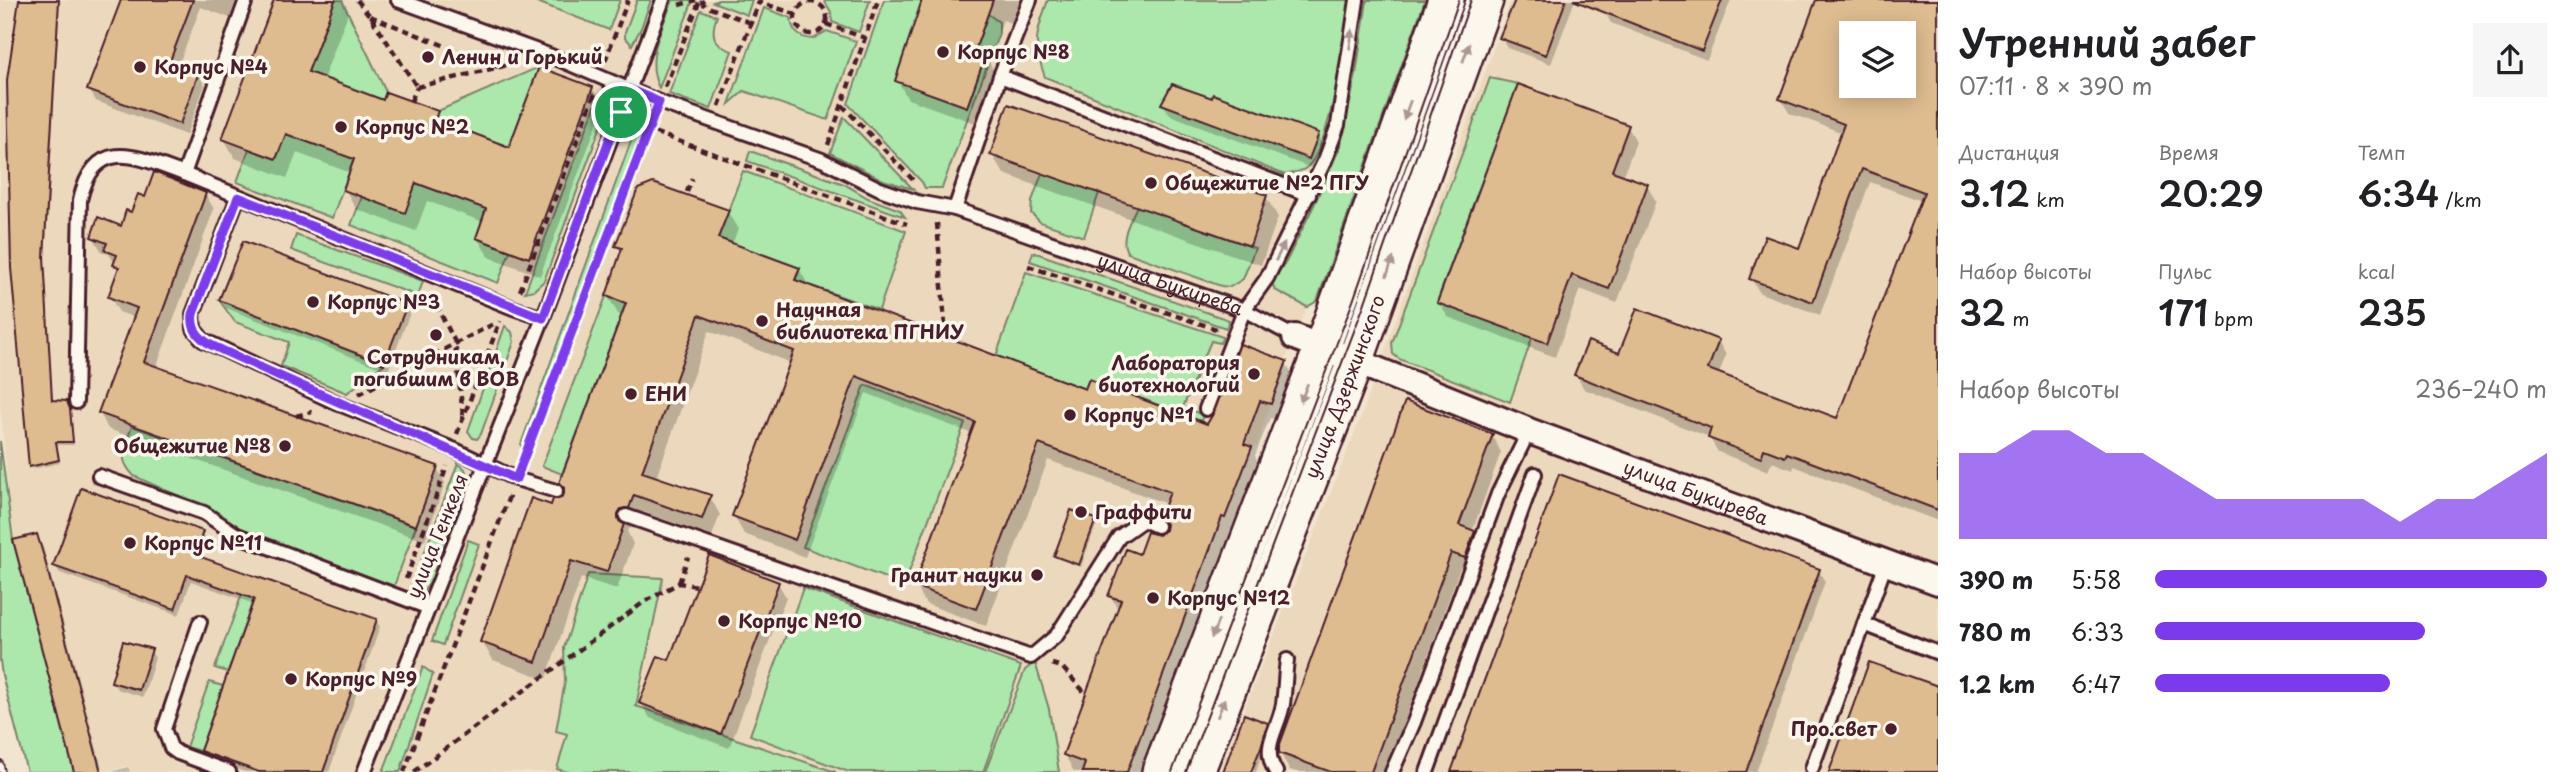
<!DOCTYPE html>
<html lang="ru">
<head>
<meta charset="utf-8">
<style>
  :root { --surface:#fff; --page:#f6f6f6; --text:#202124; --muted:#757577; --accent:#7c3aed }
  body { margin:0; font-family:"Playpen Sans",sans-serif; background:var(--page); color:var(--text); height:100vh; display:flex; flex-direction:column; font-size:26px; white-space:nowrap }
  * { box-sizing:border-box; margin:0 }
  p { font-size:23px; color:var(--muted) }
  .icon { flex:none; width:38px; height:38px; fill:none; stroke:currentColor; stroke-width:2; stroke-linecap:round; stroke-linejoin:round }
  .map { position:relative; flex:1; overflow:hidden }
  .sheet { display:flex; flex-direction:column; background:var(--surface); width:630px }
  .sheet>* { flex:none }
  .tools { position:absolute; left:1839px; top:21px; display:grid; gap:14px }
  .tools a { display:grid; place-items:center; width:77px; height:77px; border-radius:0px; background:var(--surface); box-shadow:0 4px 18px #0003; font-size:35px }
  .pin { position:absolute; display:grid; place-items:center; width:60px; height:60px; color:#fff; margin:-30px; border:4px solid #fff; border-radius:50%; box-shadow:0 2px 7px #0007 }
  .round { display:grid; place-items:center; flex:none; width:74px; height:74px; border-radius:0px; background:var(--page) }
  .headline { display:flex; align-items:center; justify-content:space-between; height:119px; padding:0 21px }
  h1 { font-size:38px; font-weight:600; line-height:52px }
  .figures { display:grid; grid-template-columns:repeat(3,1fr); gap:10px; height:119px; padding:7px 21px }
  .figures div { display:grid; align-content:center }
  .figures b { font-size:35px; font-weight:600 }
  .figures small { font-size:19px; font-weight:400 }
  .figures p { font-size:19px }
  .chart { height:196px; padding:14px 21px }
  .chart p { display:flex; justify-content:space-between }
  .chart svg { width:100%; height:126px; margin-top:7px; fill:var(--accent); opacity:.7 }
  ul { padding:0 21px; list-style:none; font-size:23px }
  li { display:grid; grid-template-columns:112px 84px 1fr; align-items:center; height:52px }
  li i { height:18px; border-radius:9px; background:var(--accent) }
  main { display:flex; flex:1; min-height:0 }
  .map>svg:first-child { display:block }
  .built { fill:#ecd9bd; fill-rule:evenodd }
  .green { fill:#ace7ac; stroke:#7b836c; stroke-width:2 }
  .shadow { fill:#0003; fill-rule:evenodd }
  .building { fill:#debc90; stroke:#4a1f2b; stroke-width:2; fill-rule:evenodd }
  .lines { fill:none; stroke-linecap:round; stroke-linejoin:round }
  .lane-casing { stroke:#4a1f2b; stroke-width:18 }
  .street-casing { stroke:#4a1f2b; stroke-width:30 }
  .secondary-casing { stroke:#4a1f2b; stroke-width:40 }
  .path { stroke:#4a1f2b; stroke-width:4.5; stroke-dasharray:7 5; stroke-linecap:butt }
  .lane { stroke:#fbf7ec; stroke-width:12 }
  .street { stroke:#fbf7ec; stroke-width:24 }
  .secondary { stroke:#fbf7ec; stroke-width:35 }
  .tram { stroke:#4a1f2b; stroke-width:2 }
  .rail-casing { stroke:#4a1f2b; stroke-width:8 }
  .rail { stroke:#fbf7ec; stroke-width:5; stroke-dasharray:16; stroke-linecap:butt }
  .oneway { fill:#ab9695 }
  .route-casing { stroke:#fff; stroke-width:14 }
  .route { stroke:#7c3aed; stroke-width:9 }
  .poi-dot { fill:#4a1f2b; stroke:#fbf7ec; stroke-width:2.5 }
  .labels { text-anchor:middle; stroke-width:7; stroke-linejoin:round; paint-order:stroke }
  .poi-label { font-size:19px; font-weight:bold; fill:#4a1f2b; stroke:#fbf7ec; text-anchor:start }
  .street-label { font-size:19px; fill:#4a1f2b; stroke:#fbf7ec }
</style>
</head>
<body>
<main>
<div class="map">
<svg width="1938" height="772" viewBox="0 0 1938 772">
  <rect width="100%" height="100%" fill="#f2e5d0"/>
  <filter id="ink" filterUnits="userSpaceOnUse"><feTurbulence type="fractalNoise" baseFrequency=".0143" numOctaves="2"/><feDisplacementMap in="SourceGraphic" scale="14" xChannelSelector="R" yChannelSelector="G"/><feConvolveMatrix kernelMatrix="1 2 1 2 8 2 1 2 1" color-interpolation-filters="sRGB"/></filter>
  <g filter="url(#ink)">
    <g class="built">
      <path d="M0 0H1425L1317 301 1307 307 1285 360 1287 361 1270 404 1257 446 1252 447 1225 518 1219 515 1127 772H130L128 766 103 772H74L13 540 0 405Z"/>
      <path d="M1511 0H1938V772H1219L1359 422ZM1852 33H1904V86H1852Z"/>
    </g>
    <g class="green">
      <path d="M335 0H342L386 92 383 100 308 72Z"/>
      <path d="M532 0H620L609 30Z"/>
      <path d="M637 0H651L641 28 632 45 625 37V32Z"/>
      <path d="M673 0H693L659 88C644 59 662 28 673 0Z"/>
      <path d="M718 0H752L747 15 713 2Z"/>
      <path d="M824 0H870L859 32 832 22 831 12Z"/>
      <path d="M884 0H922L967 106 986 54 975 50 988 14 999 22V33L942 188H925L922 182 848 104Z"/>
      <path d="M1048 0H1350C1344 35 1332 148 1306 168 1301 172 1292 173 1285 175L1045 77C1032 42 1036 34 1048 0Z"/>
      <path d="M1367 0H1425L1317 301 1307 307 1275 290 1271 282 1286 262 1314 205 1341 145 1356 74Z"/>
      <path d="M764 8 791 18C792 32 799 38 813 39L827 31 856 41 828 120 744 91 729 104Z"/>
      <path d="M701 10 717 16C710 34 713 45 732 51L711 109 669 94Z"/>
      <path d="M539 67 509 147 435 119 438 111Z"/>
      <path d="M1490 78 1518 84 1437 302 1532 338 1510 402 1399 359 1393 354 1392 343Z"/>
      <path d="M595 106 604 109 603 120 544 281 534 290 525 292Z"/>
      <path d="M844 117 913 189 883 180 830 153Z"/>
      <path d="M639 119 644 122 645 131 528 454 522 450 521 444Z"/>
      <path d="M286 134 354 159 332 218 237 182 249 149 276 159Z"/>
      <path d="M750 151 844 184 868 198 900 210 905 217 747 161Z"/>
      <path d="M743 171 906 231 879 310 795 280 800 268 718 238Z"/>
      <path d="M1042 173 1099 193 1084 237 1040 222 1031 213 1032 201Z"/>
      <path d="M416 183 486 209 476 238 510 251 498 283 351 225 362 197Z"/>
      <path d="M1137 206 1255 248 1243 279 1230 287 1221 286 1128 253C1118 241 1131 219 1137 206Z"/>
      <path d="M296 235 423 281 418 296 291 250Z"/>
      <path d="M1033 252 1229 320 1226 328 1030 261Z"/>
      <path d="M1026 272 1223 337 1220 343 1211 341 1183 407 1203 415 1201 421 1089 379 1085 389 996 356Z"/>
      <path d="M608 291 610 298 626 303 562 474 542 466Z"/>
      <path d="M219 300 384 364 347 393 281 366 289 342 235 322Z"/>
      <path d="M505 326 512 332 514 342 481 434 477 439 473 438 468 431Z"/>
      <path d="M865 385 965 423 904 585 803 547Z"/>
      <path d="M132 426 416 526 394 586 248 533 207 509 134 476C116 458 125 447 132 426Z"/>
      <path d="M0 441 13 540 74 772H27L2 675 0 661Z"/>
      <path d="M458 463 465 469 468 480 431 582 422 593 409 594Z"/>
      <path d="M468 540 479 544 443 645 432 641Z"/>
      <path d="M588 574 663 578 636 706 836 772H567L557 769 567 734 556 731 565 681 564 648Z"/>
      <path d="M803 588 1021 666 983 772H849L750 735Z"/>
      <path d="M242 594 254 598 228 672 215 668Z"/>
      <path d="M1035 662 1049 709 1059 772H985L1025 670Z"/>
      <path d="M423 667 433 674 400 772H383Z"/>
      <path d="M209 682 223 686 200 751 186 747Z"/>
    </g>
    <g class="shadow">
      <path d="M21 0H60L45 262 52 402 68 406 71 413 74 445H56L60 463 32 469Z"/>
      <path d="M123 0H236L230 18 201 7 178 66 198 74 205 85 186 135 96 101 89 90Z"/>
      <path d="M276 0H341L348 13 323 80 384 102 436 113 443 124 511 149 592 88 603 108 540 276 489 257 477 238 483 222 427 201 416 231 356 209 345 189 351 173 297 153 287 178 235 158 224 139Z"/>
      <path d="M924 0H1022L1013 24 1003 20 988 60 995 73 978 124 908 99 897 80Z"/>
      <path d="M1515 0H1575L1551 64 1507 48 1501 38Z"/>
      <path d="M1605 0H1731L1707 60 1611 23 1605 13 1610 2Z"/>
      <path d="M1818 0H1938V521L1794 466 1793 470 1772 462 1768 471 1718 452 1709 437 1584 389 1576 375 1620 355 1718 341 1726 355 1719 374 1838 421 1922 201 1870 182 1820 315 1760 293 1751 279 1800 250 1843 133 1789 113 1781 99ZM1852 33H1904V86H1852Z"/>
      <path d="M1163 104 1317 135 1323 145 1314 169 1170 115Z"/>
      <path d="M1628 127 1636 141 1623 177 1647 186 1656 201 1617 303 1580 289 1555 357 1448 317 1439 303Z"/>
      <path d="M992 155 1266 197 1278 217 1261 265 1004 174Z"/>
      <path d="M205 194 214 209 156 368 437 468 445 483 425 541 108 429 100 413 135 318 119 312 110 297 119 271 109 254 102 252 93 237 122 228 146 199Z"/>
      <path d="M727 211 738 229 732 245 799 269 809 286 1086 392 1208 426 1286 363 1296 380 1281 420 1270 418 1255 456 1261 466 1235 535 1232 533 1143 772H1074L1065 755 1119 611 1110 595 1140 556 1166 531 1167 526 1162 518 1167 504 1048 460 986 626 926 604 916 586 973 434 866 393 805 557 744 534 734 516 791 363 709 331 656 478 710 497 720 515 712 536 644 512 639 525H634L627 531 633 544 617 589 581 578 546 679 493 660 482 642 552 508 566 492 561 483 624 316 618 314 608 296 622 253 617 246Z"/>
      <path d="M221 300 406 306 410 313 388 371 226 308Z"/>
      <path d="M1492 435 1501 452 1472 532 1483 549 1474 573 1460 568 1386 772H1296L1290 770 1280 753Z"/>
      <path d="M1095 520 1097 523 1081 567 1058 559 1056 555Z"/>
      <path d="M202 533 206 540 199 558 376 620 380 627 329 772H245L206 758 202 751 254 604 191 581 179 615 60 573 55 566Z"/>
      <path d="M37 536 43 547 103 772H76Z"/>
      <path d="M1819 570 1825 582 1756 772H1453Z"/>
      <path d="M778 583 786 597 729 748 650 718 641 703 670 663Z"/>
      <path d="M151 651 155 658 143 697 117 689 112 682Z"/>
      <path d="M1267 724 1270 730 1256 772H1224Z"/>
      <path d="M128 767 130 772H110Z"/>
    </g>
    <g class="building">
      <path d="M19 0H59L44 257 52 400 67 401 70 409 73 442H56L59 460 29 467 11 268 7 80Z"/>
      <path d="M121 0H193L170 61 199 72 180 124 87 90Z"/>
      <path d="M274 0H335L308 72 383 100 386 92 411 101 438 111 435 119 509 147 539 67 593 87 529 258 476 238 486 209 416 183 405 213 343 190 354 159 286 134 276 159 222 139Z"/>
      <path d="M922 0H993L975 50 986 54 967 107 895 81Z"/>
      <path d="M1515 0H1566L1546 55 1499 38Z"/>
      <path d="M1573 0H1722L1702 51Z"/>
      <path d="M1816 0H1938V510L1787 453 1785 457 1764 449 1761 458 1708 438 1711 428 1574 375 1588 341 1619 353 1637 308 1719 340 1708 369 1837 418 1924 192 1862 169 1813 302 1749 279 1765 236 1799 248 1844 124 1779 99ZM1852 33H1904V86H1852Z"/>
      <path d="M1172 84 1212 98 1213 94 1319 133 1309 159 1161 104Z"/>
      <path d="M1518 84 1629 125 1612 171 1648 184 1609 289 1572 275 1547 343 1437 303Z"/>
      <path d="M1008 104 1267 195 1250 246 990 155Z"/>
      <path d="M154 172 206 193 144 362 438 466 416 526 98 413 137 308 108 297 119 267 113 265 117 255 104 250 107 243 91 237 98 217 121 226 126 210 131 212 138 194 145 197Z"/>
      <path d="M653 183 729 210 718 238 800 268 795 280 1085 389 1089 379 1207 424 1214 412 1240 344 1287 361 1271 404 1260 401 1244 444 1252 447 1225 518 1222 517 1127 772H1082L1085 763 1063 755 1121 600 1108 596 1126 549 1139 554 1147 532 1159 535 1165 530 1166 524 1160 518 1170 492 1039 444 976 609 914 586 975 422 856 376 795 540 732 516 794 351 699 315 642 472 711 495 702 519 634 495 629 508 621 509 618 514 619 521 624 524 607 572 571 561 536 662 480 642 531 498 551 505 553 499H559L564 494V488L559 483 626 303 606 296 622 248 615 246 638 189Z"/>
      <path d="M243 241 407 304 384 364 219 300Z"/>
      <path d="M1405 401 1493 434 1459 525 1475 531 1465 558 1451 553 1371 772H1331L1279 753V747Z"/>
      <path d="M1559 474 1820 569 1746 772H1451Z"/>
      <path d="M81 488 203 531 195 555 377 619 323 772H259L200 751 254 599 187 575 175 609 53 566Z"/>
      <path d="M1071 510 1096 519 1079 565 1054 556Z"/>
      <path d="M37 534 44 557 101 772H74L13 540Z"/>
      <path d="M709 555 779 582 721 734 639 703 658 656 669 660Z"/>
      <path d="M123 641 152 649 139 690 111 682Z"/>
      <path d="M1869 662 1938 686V772H1829Z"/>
      <path d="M1244 714 1268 723 1261 747 1251 772H1223Z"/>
    </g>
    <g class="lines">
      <defs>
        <g id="lane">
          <path id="s1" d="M398 0 551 56 659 102 822 160 880 189 917 202 955 209 1244 310 1295 337"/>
          <path d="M1000 76 1309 195"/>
          <path d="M184 174 246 0"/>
          <path d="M238 197 193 314 194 329 203 340 339 404 453 449 516 479 556 491"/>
          <path d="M955 209 1000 76 1030 0"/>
          <path d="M76 402 80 200C95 134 138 157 184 174L513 308 543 318"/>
          <path d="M1206 409 1244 310 1267 278 1325 160 1338 125 1357 0"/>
          <path d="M99 476 204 513 237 535 429 608"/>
          <path d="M626 516 1031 657 1057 635 1119 537 1143 520 1157 526"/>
          <path d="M200 622 164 729 171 748 178 753 229 772"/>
          <path d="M1864 624 1938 653"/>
          <path d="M1812 768 1886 563"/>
          <path d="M364 772 543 318 663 0"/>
          <path d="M1276 772C1260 747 1279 729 1283 704 1285 690 1285 675 1287 660"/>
          <path d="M1392 772 1414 722 1498 494 1529 431"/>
          <path d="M1427 772 1535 474"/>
        </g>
        <g id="street">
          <path id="s2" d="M1295 337 1529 431 1938 582"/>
        </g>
        <g id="secondary">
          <path d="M1160 772 1322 348 1446 0"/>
          <path id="s3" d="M1196 772 1355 362 1485 0"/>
        </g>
      </defs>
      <use href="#lane" class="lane-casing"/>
      <use href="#street" class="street-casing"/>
      <use href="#secondary" class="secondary-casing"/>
      <g class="path">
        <path d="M357 0 370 16 417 87"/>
        <path d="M701 0 705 6 751 23"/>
        <circle cx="811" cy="18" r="16"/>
        <path d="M679 5 696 0"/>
        <path d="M370 16 498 67"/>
        <path d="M826 24 865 38"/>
        <path d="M605 61 628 0"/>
        <path d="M417 87 516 63"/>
        <path d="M665 87 700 0"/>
        <path d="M411 101 417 87"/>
        <path d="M842 105 914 181"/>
        <path d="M719 106 759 2 795 14"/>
        <path d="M634 121 648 130 907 224"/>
        <path d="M828 145 878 0"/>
        <path d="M687 192 692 178"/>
        <path d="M937 223 946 337"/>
        <path d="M1028 266 1219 330"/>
        <path d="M520 291 595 93"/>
        <path d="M431 294 455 342 463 416"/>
        <path d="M359 394 497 322"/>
        <path d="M296 416 312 412"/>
        <path d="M457 434 500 321"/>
        <path d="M521 463 653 118"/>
        <path d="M406 579 447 466"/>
        <path d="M679 583 688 557"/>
        <path d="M1052 664 1062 667 1086 694"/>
        <path d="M404 772 510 494"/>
        <path d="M414 772 644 602 679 583 697 586"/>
      </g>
      <use href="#lane" class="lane"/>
      <use href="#street" class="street"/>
      <use href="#secondary" class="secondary"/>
      <g class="tram">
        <path d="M1172 772 1353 301 1459 0"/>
        <path d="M1186 772 1364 305 1471 0"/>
      </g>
      <defs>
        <path id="rail" d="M0 763 2 772"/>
      </defs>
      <use href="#rail" class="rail-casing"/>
      <use href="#rail" class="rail"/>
    </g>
    <defs><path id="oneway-solid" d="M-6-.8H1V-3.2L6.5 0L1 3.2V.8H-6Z" transform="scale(1.75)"/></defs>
    <g class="oneway">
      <use href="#oneway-solid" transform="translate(1351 39) rotate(-82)"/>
      <use href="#oneway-solid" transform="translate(1466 53) rotate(-70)"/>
      <use href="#oneway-solid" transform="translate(1407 110) rotate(110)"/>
      <use href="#oneway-solid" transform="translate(1280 252) rotate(-63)"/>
      <use href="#oneway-solid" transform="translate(1390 267) rotate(-70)"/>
      <use href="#oneway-solid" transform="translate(1304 393) rotate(111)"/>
      <use href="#oneway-solid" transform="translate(1215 629) rotate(111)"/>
      <use href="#oneway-solid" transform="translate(1221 708) rotate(-69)"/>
    </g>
  </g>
  <g class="lines" filter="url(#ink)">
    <defs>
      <path id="route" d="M628 89 659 102 516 479C414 434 312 392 211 345 198 337 191 329 193 314L238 197 543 318Z"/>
    </defs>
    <use href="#route" class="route-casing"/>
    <use href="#route" class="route"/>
  </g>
  <g class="poi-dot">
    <circle cx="943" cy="52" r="7"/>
    <circle cx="428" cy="57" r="7"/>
    <circle cx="140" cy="67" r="7"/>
    <circle cx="341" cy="127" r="7"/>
    <circle cx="1151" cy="183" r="7"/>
    <circle cx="313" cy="302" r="7"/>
    <circle cx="762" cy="321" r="7"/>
    <circle cx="436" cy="335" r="7"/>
    <circle cx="1254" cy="374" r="7"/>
    <circle cx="631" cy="394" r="7"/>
    <circle cx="1070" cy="415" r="7"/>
    <circle cx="285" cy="446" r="7"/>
    <circle cx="1081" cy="512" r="7"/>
    <circle cx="130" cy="543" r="7"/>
    <circle cx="1037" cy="575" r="7"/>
    <circle cx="1153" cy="598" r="7"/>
    <circle cx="724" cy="621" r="7"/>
    <circle cx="291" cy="679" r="7"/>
    <circle cx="1891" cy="729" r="7"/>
  </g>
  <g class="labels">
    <g class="poi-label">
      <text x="957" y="59">Корпус №8</text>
      <text x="442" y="64">Ленин и Горький</text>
      <text x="154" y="74">Корпус №4</text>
      <text x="355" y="134">Корпус №2</text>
      <text x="1165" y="190">Общежитие №2 ПГУ</text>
      <text x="327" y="309">Корпус №3</text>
      <text x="776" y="317">Научная<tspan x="776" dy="22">библиотека ПГНИУ</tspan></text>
      <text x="436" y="364" text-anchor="middle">Сотрудникам,<tspan x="436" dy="22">погибшим в ВОВ</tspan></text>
      <text x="1240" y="370" text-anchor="end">Лаборатория<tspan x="1240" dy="22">биотехнологий</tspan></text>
      <text x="645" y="401">ЕНИ</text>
      <text x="1084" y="422">Корпус №1</text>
      <text x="271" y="453" text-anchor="end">Общежитие №8</text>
      <text x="1095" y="519">Граффити</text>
      <text x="144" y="550">Корпус №11</text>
      <text x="1023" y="582" text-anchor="end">Гранит науки</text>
      <text x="1167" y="605">Корпус №12</text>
      <text x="738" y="628">Корпус №10</text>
      <text x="305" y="686">Корпус №9</text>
      <text x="1877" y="736" text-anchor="end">Про.свет</text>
    </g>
    <g class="street-label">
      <text dy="7" stroke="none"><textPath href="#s1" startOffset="824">улица Букирева</textPath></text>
      <text dy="7" stroke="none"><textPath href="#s3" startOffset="413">улица Дзержинского</textPath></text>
      <text dy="7" stroke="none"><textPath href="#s2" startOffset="430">улица Букирева</textPath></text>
      <text transform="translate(437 536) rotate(-68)" y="7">улица Генкеля</text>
    </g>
  </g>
</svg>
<div class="tools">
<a><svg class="icon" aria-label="layers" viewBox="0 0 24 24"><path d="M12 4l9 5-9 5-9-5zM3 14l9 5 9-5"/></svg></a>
</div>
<div class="pin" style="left:621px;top:112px;background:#1e9e55"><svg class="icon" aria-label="arrive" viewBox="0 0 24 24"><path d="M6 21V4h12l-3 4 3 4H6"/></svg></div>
</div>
<section class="sheet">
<div class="headline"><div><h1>Утренний забег</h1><p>07:11 · 8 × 390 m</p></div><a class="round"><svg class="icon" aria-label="share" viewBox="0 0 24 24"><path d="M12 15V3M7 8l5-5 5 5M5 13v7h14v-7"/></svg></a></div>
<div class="figures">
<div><p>Дистанция</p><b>3.12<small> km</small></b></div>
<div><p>Время</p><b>20:29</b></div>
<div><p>Темп</p><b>6:34<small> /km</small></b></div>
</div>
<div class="figures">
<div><p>Набор высоты</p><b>32<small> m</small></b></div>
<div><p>Пульс</p><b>171<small> bpm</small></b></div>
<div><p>kcal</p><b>235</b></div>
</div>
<div class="chart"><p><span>Набор высоты</span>236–240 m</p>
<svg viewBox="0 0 160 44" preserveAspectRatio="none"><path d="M0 44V14L10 14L20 6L30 6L40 14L50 14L60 22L70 30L80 30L90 30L100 30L110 30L120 38L130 30L140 30L150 22L160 14V44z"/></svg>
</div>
<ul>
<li><b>390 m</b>5:58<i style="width:100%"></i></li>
<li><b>780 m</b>6:33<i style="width:69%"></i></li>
<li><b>1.2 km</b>6:47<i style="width:60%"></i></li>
</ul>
</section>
</main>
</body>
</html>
